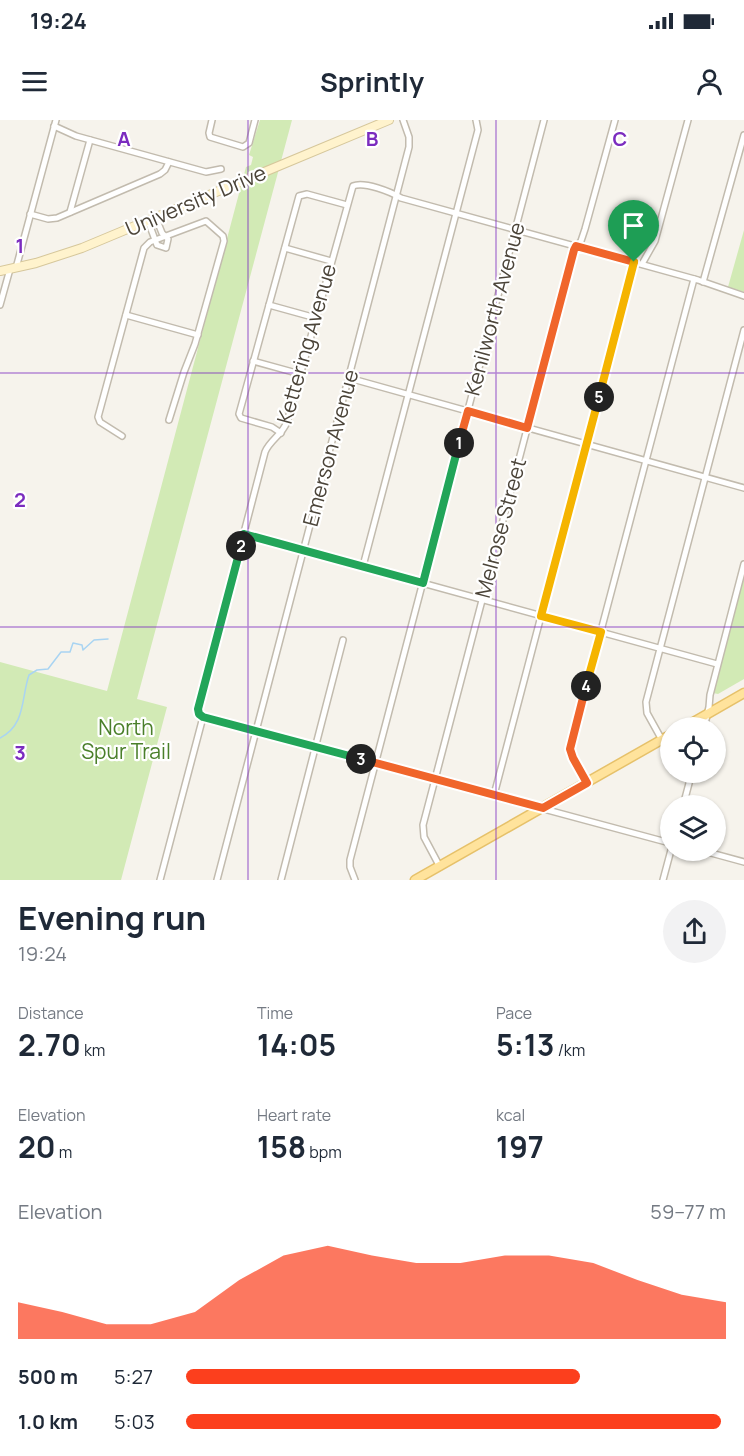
<!DOCTYPE html>
<html lang="en">
<head>
<meta charset="utf-8">
<style>
  :root { --surface:#fff; --page:#f2f2f3; --text:#1f2937; --muted:#747a83; --accent:#fc3f1d }
  body { margin:0; font-family:Manrope,sans-serif; background:var(--page); color:var(--text); height:100vh; display:flex; flex-direction:column; font-size:22px; white-space:nowrap }
  * { box-sizing:border-box; margin:0 }
  p { font-size:20px; color:var(--muted) }
  .icon { flex:none; width:33px; height:33px; fill:none; stroke:currentColor; stroke-width:2; stroke-linecap:round; stroke-linejoin:round }
  .map { position:relative; height:760px; overflow:hidden }
  .details { display:flex; flex-direction:column; background:var(--surface); flex:1 }
  .details>* { flex:none }
  .fabs { position:absolute; left:660px; top:597px; display:grid; gap:12px }
  .fabs a { display:grid; place-items:center; width:66px; height:66px; border-radius:50%; background:var(--surface); box-shadow:0 2px 4px #0004; font-size:30px }
  .pin { position:absolute; display:grid; place-items:center; width:51px; height:51px; color:#fff; margin:-62px -26px; border-radius:50% 50% 50% 0; rotate:-45deg; box-shadow:0 0 6px #0007 }
  .pin .icon { rotate:45deg }
  .km { position:absolute; width:30px; height:30px; margin:-15px; border-radius:50%; background:#222; color:#fff; font-size:16px; line-height:30px; text-align:center }
  .round { display:grid; place-items:center; flex:none; width:63px; height:63px; border-radius:32px; background:var(--page) }
  .summary { display:flex; align-items:center; justify-content:space-between; height:102px; padding:0 18px }
  h1 { font-size:33px; font-weight:700; line-height:45px }
  .stats { display:grid; grid-template-columns:repeat(3,1fr); gap:9px; height:102px; padding:6px 18px }
  .stats div { display:grid; align-content:center }
  .stats b { font-size:30px; font-weight:700 }
  .stats small { font-size:16px; font-weight:400 }
  .stats p { font-size:16px }
  .chart { height:168px; padding:12px 18px }
  .chart p { display:flex; justify-content:space-between }
  .chart svg { width:100%; height:108px; margin-top:6px; fill:var(--accent); opacity:.7 }
  ul { padding:0 18px; list-style:none; font-size:20px }
  li { display:grid; grid-template-columns:96px 72px 1fr; align-items:center; height:45px }
  li i { height:15px; border-radius:8px; background:var(--accent) }
  .status { display:flex; justify-content:space-between; align-items:center; height:42px; padding:0 30px; background:var(--surface); direction:ltr }
  .status svg { height:16px; fill:currentColor }
  header { display:flex; justify-content:space-between; align-items:center; height:78px; padding:0 18px; background:var(--surface); font-size:27px; font-weight:700 }
  .map>svg:first-child { display:block }
  .green { fill:#d2eab5 }
  .lines { fill:none; stroke-linecap:round; stroke-linejoin:round }
  .stream { stroke:#a9d4f2; stroke-width:1.5 }
  .minor-casing { stroke:#c2bbae; stroke-width:8 }
  .secondary-casing { stroke:#d6c79b; stroke-width:10 }
  .primary-casing { stroke:#e6c16a; stroke-width:11 }
  .minor { stroke:#fff; stroke-width:5 }
  .secondary { stroke:#fff3cd; stroke-width:8 }
  .primary { stroke:#ffe39c; stroke-width:8 }
  .split-1-casing { stroke:#fff; stroke-width:12 }
  .split-2-casing { stroke:#fff; stroke-width:12 }
  .split-3-casing { stroke:#fff; stroke-width:12 }
  .split-4-casing { stroke:#fff; stroke-width:12 }
  .split-5-casing { stroke:#fff; stroke-width:12 }
  .split-6-casing { stroke:#fff; stroke-width:12 }
  .split-1 { stroke:#f0652b; stroke-width:8 }
  .split-2 { stroke:#22a559; stroke-width:8 }
  .split-3 { stroke:#22a559; stroke-width:8 }
  .split-4 { stroke:#f0652b; stroke-width:8 }
  .split-5 { stroke:#f5b400; stroke-width:8 }
  .split-6 { stroke:#f5b400; stroke-width:8 }
  .grid { fill:none; stroke:#7b2cbf; stroke-width:1.5; stroke-opacity:0.55 }
  .labels { text-anchor:middle; stroke-width:4.5; stroke-linejoin:round; paint-order:stroke }
  .street-label { font-size:21px; fill:#4b4439; stroke:#fff }
  .park-label { font-size:21px; fill:#4a7f2a; stroke:#fff }
  .grid-label { font-size:20px; text-anchor:middle; font-weight:bold; fill:#7b2cbf; stroke:#fff; stroke-width:4.5; stroke-linejoin:round; paint-order:stroke }
</style>
</head>
<body>
<div class="status"><b>19:24</b><svg viewBox="0 0 49 12"><path d="M0 12V9h3v3zM5 12V6h3v6zM10 12V3h3v9zM15 12V0h3v12zM26 1h20v11H26zM47 4h2v5h-2z"/></svg></div>
<header><svg class="icon" aria-label="menu" viewBox="0 0 24 24"><path d="M4 6h16M4 12h16M4 18h16"/></svg>Sprintly<svg class="icon" aria-label="person" viewBox="0 0 24 24"><circle cx="12" cy="8" r="4"/><path d="M4 21q1-7 8-7t8 7"/></svg></header>
<div class="map">
<svg width="744" height="760" viewBox="0 0 744 760">
  <rect width="100%" height="100%" fill="#f6f3ec"/>
  <g class="green">
    <path d="M260 0H292L137 579 167 587 121 760H0V542L107 571 246 47 251 45 253 37 249 35Z"/>
    <path d="M744 110V172L728 167Z"/>
    <path d="M744 455V559L718 574 713 573Z"/>
  </g>
  <g class="lines">
    <path class="stream" d="M0 618C26 605 21 578 29 555L37 550 48 549 61 532H70L73 523 82 525 83 530 94 520 108 519"/>
    <defs>
      <g id="minor">
        <path d="M212 0 209 13 210 17 243 27 249 23 255 0"/>
        <path d="M54 6 76 16 206 52 221 49"/>
        <path d="M70 92 90 20"/>
        <path d="M30 94 48 99 57 98 160 54 165 50 169 42"/>
        <path d="M148 101 157 125 166 128 168 119 162 113 156 98"/>
        <path d="M285 128 331 141"/>
        <path d="M642 144 655 121 688 0"/>
        <path d="M16 148 56 0"/>
        <path d="M703 162 744 15"/>
        <path d="M0 185 10 149"/>
        <path d="M269 185 316 198"/>
        <path d="M126 195 198 215"/>
        <path d="M253 241 300 254"/>
        <path d="M349 258 744 368"/>
        <path d="M281 313 272 307 241 298 239 294 299 76 307 74 347 85"/>
        <path d="M122 316 100 302 98 297 144 128 150 122 206 101 223 116 224 121 195 224 184 252 169 300"/>
        <path d="M244 414 717 544"/>
        <path d="M363 446 478 10 476 0"/>
        <path d="M203 597 670 723"/>
        <path d="M704 608 709 587 710 575 744 444"/>
        <path d="M662 620 647 593 646 582 744 210"/>
        <path d="M587 663 572 636 571 624 694 159"/>
        <path d="M494 675 634 142"/>
        <path d="M683 686 692 652"/>
        <path d="M700 730 744 742"/>
        <path d="M440 747 424 717 423 705 574 130 581 121 585 109 615 0"/>
        <path d="M160 760 203 597 199 594 198 589 265 332C270 320 282 315 287 302L353 66C364 61 391 72 401 78L698 160 744 176"/>
        <path d="M217 760 409 27V17L403 0"/>
        <path d="M281 760 343 520"/>
        <path d="M355 760 350 747V740L544 0"/>
        <path d="M663 760 671 730"/>
      </g>
      <path id="secondary" d="M0 151 36 143 82 128 389 0"/>
      <g id="primary">
        <path d="M683 608 744 573"/>
        <path d="M415 760 670 615"/>
      </g>
    </defs>
    <use href="#minor" class="minor-casing"/>
    <use href="#secondary" class="secondary-casing"/>
    <use href="#primary" class="primary-casing"/>
    <use href="#minor" class="minor"/>
    <use href="#secondary" class="secondary"/>
    <use href="#primary" class="primary"/>
  </g>
  <g class="lines">
    <defs>
      <path id="split-1" d="M459 323 468 291 527 308 574 130 576 126 634 142"/>
      <path id="split-2" d="M241 426 244 414 423 463 459 323"/>
      <path id="split-3" d="M241 426 198 589 199 594 203 597 361 639"/>
      <path id="split-4" d="M361 639 543 688 587 663 573 638 570 629 586 566"/>
      <path id="split-5" d="M586 566 601 512 541 496 599 277"/>
      <path id="split-6" d="M599 277 634 142"/>
    </defs>
    <use href="#split-1" class="split-1-casing"/>
    <use href="#split-2" class="split-2-casing"/>
    <use href="#split-3" class="split-3-casing"/>
    <use href="#split-4" class="split-4-casing"/>
    <use href="#split-5" class="split-5-casing"/>
    <use href="#split-6" class="split-6-casing"/>
    <use href="#split-1" class="split-1"/>
    <use href="#split-2" class="split-2"/>
    <use href="#split-3" class="split-3"/>
    <use href="#split-4" class="split-4"/>
    <use href="#split-5" class="split-5"/>
    <use href="#split-6" class="split-6"/>
  </g>
  <path class="grid" d="M248 0V760M496 0V760M0 253H744M0 507H744"/>
  <g class="labels">
    <g class="street-label">
      <text transform="translate(196 81) rotate(-23)" y="7">University Drive</text>
      <text transform="translate(495 189) rotate(-75)" y="7">Kenilworth Avenue</text>
      <text transform="translate(307 224) rotate(-74)" y="7">Kettering Avenue</text>
      <text transform="translate(331 328) rotate(-75)" y="7">Emerson Avenue</text>
      <text transform="translate(501 408) rotate(-75)" y="7">Melrose Street</text>
    </g>
    <g class="park-label">
      <text x="126" y="615">North<tspan x="126" dy="24">Spur Trail</tspan></text>
    </g>
  </g>
  <g class="grid-label">
    <text x="124" y="26">A</text>
    <text x="372" y="26">B</text>
    <text x="620" y="26">C</text>
    <text x="20" y="133">1</text>
    <text x="20" y="387">2</text>
    <text x="20" y="640">3</text>
  </g>
</svg>
<div class="fabs">
<a><svg class="icon" aria-label="locate" viewBox="0 0 24 24"><circle cx="12" cy="12" r="6"/><path d="M12 2v4M12 18v4M2 12h4M18 12h4"/></svg></a>
<a><svg class="icon" aria-label="layers" viewBox="0 0 24 24"><path d="M12 4l9 5-9 5-9-5zM3 14l9 5 9-5"/></svg></a>
</div>
<div class="pin" style="left:634px;top:142px;background:#1e9e55"><svg class="icon" aria-label="arrive" viewBox="0 0 24 24"><path d="M6 21V4h12l-3 4 3 4H6"/></svg></div>
<b class="km" style="left:459px;top:323px">1</b>
<b class="km" style="left:241px;top:426px">2</b>
<b class="km" style="left:361px;top:639px">3</b>
<b class="km" style="left:586px;top:566px">4</b>
<b class="km" style="left:599px;top:277px">5</b>
</div>
<section class="details">
<div class="summary"><div><h1>Evening run</h1><p>19:24</p></div><a class="round"><svg class="icon" aria-label="share" viewBox="0 0 24 24"><path d="M12 15V3M7 8l5-5 5 5M5 13v7h14v-7"/></svg></a></div>
<div class="stats">
<div><p>Distance</p><b>2.70<small> km</small></b></div>
<div><p>Time</p><b>14:05</b></div>
<div><p>Pace</p><b>5:13<small> /km</small></b></div>
</div>
<div class="stats">
<div><p>Elevation</p><b>20<small> m</small></b></div>
<div><p>Heart rate</p><b>158<small> bpm</small></b></div>
<div><p>kcal</p><b>197</b></div>
</div>
<div class="chart"><p><span>Elevation</span>59–77 m</p>
<svg viewBox="0 0 160 44" preserveAspectRatio="none"><path d="M0 44V29L10 33L20 38L30 38L40 33L50 20L60 10L70 6L80 10L90 13L100 13L110 10L120 10L130 13L140 20L150 26L160 29V44z"/></svg>
</div>
<ul>
<li><b>500 m</b>5:27<i style="width:73%"></i></li>
<li><b>1.0 km</b>5:03<i style="width:99%"></i></li>
</ul>
</section>
</body>
</html>
